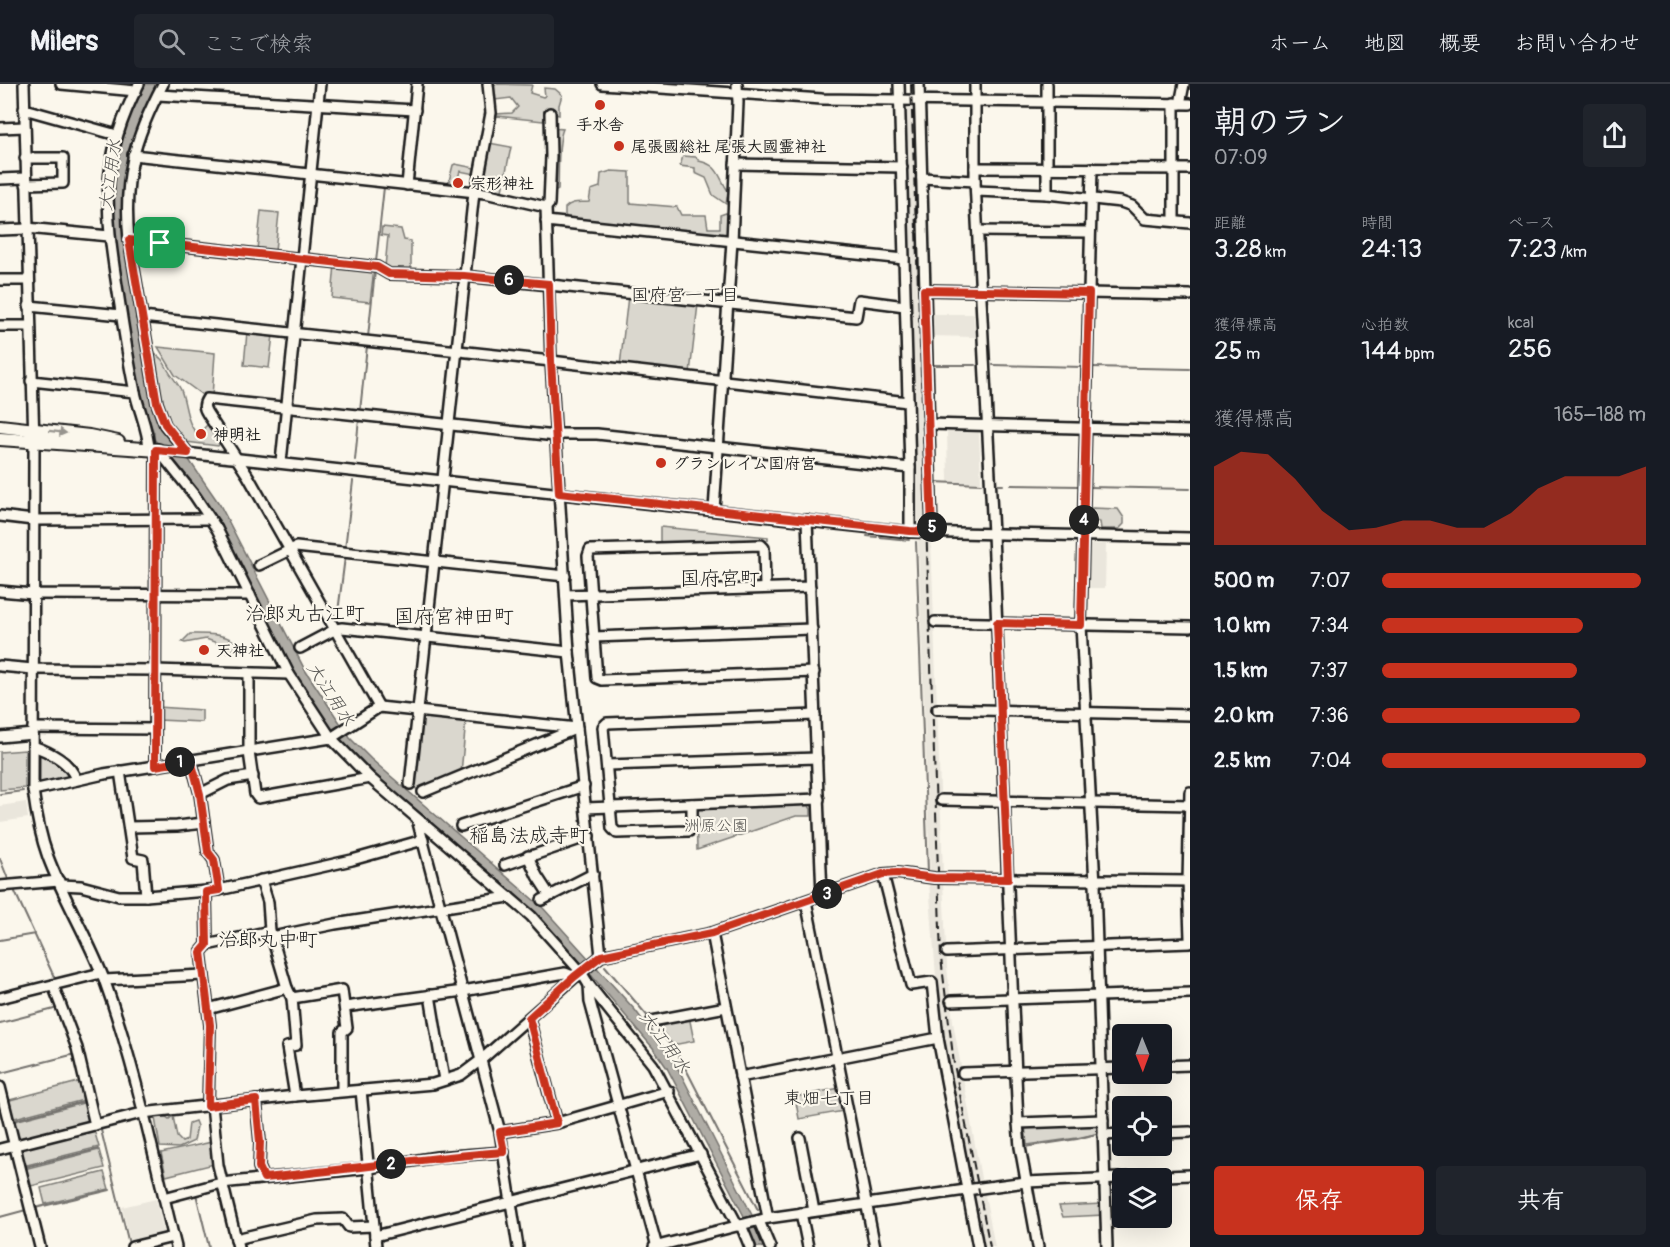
<!DOCTYPE html>
<html lang="ja">
<head>
<meta charset="utf-8">
<style>
  :root { --surface:#171b24; --page:#20242c; --text:#f1f3f6; --muted:#9ea1a6; --line:#363941; --accent:#c8321e }
  body { margin:0; font-family:Pangolin,"Klee One",sans-serif; background:var(--page); color:var(--text); height:100vh; display:flex; flex-direction:column; font-size:22px; white-space:nowrap }
  * { box-sizing:border-box; margin:0 }
  p { font-size:20px; color:var(--muted) }
  .icon { flex:none; width:33px; height:33px; fill:none; stroke:currentColor; stroke-width:2; stroke-linecap:round; stroke-linejoin:round }
  .map { position:relative; flex:1; overflow:hidden }
  .side { display:flex; flex-direction:column; background:var(--surface); width:480px }
  .side>* { flex:none }
  .needle { width:39px; rotate:179deg }
  .buttons { position:absolute; left:1112px; top:940px; display:grid; gap:12px }
  .buttons a { display:grid; place-items:center; width:60px; height:60px; border-radius:6px; background:var(--surface); box-shadow:0 6px 24px #0002; font-size:30px }
  .pin { position:absolute; display:grid; place-items:center; width:51px; height:51px; color:#fff; margin:-26px; border-radius:12px; box-shadow:0 3px 9px #0006 }
  .km { position:absolute; width:30px; height:30px; margin:-15px; border-radius:50%; background:#222; color:#fff; font-size:16px; line-height:30px; text-align:center }
  .round { display:grid; place-items:center; flex:none; width:63px; height:63px; border-radius:6px; background:var(--page) }
  .summary { display:flex; align-items:center; justify-content:space-between; height:102px; padding:0 24px }
  h1 { font-size:33px; font-weight:600; line-height:45px }
  .metrics { display:grid; grid-template-columns:repeat(3,1fr); gap:9px; height:102px; padding:6px 24px }
  .metrics div { display:grid; align-content:center }
  .metrics b { font-size:26px; font-weight:600 }
  .metrics small { font-size:16px; font-weight:400 }
  .metrics p { font-size:16px }
  .chart { height:168px; padding:12px 24px }
  .chart p { display:flex; justify-content:space-between }
  .chart svg { width:100%; height:108px; margin-top:6px; fill:var(--accent); opacity:.7 }
  .primary-button { display:flex; gap:12px; margin-top:auto; padding:12px 24px }
  .primary-button a { flex:1; height:69px; border-radius:6px; background:var(--accent); color:#fff; font-size:24px; font-weight:600; line-height:69px; text-align:center }
  .primary-button a+a { background:var(--page); color:var(--text) }
  ul { padding:0 24px; list-style:none; font-size:20px }
  li { display:grid; grid-template-columns:96px 72px 1fr; align-items:center; height:45px }
  li i { height:15px; border-radius:8px; background:var(--accent) }
  header { display:flex; align-items:center; gap:36px; box-sizing:border-box; height:84px; padding:0 30px; background:var(--surface); border-bottom:2px solid var(--line) }
  header strong { font-size:28px }
  nav { display:flex; gap:33px; margin-inline-start:auto; font-size:21px }
  .search { width:420px; height:54px; background:var(--page); display:flex; align-items:center; gap:15px; box-sizing:border-box; padding:0 21px; border-radius:6px; color:var(--muted); font-size:22px }
  main { display:flex; flex:1; min-height:0 }
  .map>svg:first-child { display:block }
  .built { fill:#eae6dc }
  .green { fill:#dad7ce; stroke:#7b7a75; stroke-width:1.5 }
  .water { fill:#afaca5; stroke:#74726e; stroke-width:1.5 }
  .lines { fill:none; stroke-linecap:round; stroke-linejoin:round }
  .stream { stroke:#74726e; stroke-width:2 }
  .minor-casing { stroke:#1c1c1c; stroke-width:14 }
  .major-casing { stroke:#1c1c1c; stroke-width:16 }
  .minor { stroke:#fbf7ec; stroke-width:9 }
  .major { stroke:#fbf7ec; stroke-width:12 }
  .rail { stroke:#1c1c1c; stroke-width:2; stroke-dasharray:9 4.5; stroke-linecap:butt }
  .oneway { fill:#97948e }
  .route-casing { stroke:#fff; stroke-width:12 }
  .route { stroke:#c8321e; stroke-width:8 }
  .poi-dot { fill:#c8321e; stroke:#fbf7ec; stroke-width:2 }
  .labels { text-anchor:middle; stroke-width:4.5; stroke-linejoin:round; paint-order:stroke }
  .poi-label { font-size:16px; font-weight:bold; fill:#1c1c1c; stroke:#fbf7ec; text-anchor:start }
  .park-label { font-size:16px; fill:#555451; stroke:#fbf7ec }
  .water-label { font-size:18px; font-style:italic; fill:#575653; stroke:#fbf7ec }
  .neighbourhood-label { font-size:18px; fill:#1c1c1c; stroke:#fbf7ec }
  .quarter-label { font-size:20px; fill:#1c1c1c; stroke:#fbf7ec }
</style>
</head>
<body>
<header>
<strong>Milers</strong>
<div class="search"><svg class="icon" aria-label="search" viewBox="0 0 24 24"><circle cx="10" cy="10" r="6"/><path d="M15 15l6 6"/></svg>ここで検索</div>
<nav><a>ホーム</a><a>地図</a><a>概要</a><a>お問い合わせ</a></nav>
</header>
<main>
<div class="map">
<svg width="1190" height="1163" viewBox="0 0 1190 1163">
  <rect width="100%" height="100%" fill="#fbf7ec"/>
  <filter id="ink" filterUnits="userSpaceOnUse"><feTurbulence type="fractalNoise" baseFrequency=".0167" numOctaves="2"/><feDisplacementMap in="SourceGraphic" scale="12" xChannelSelector="R" yChannelSelector="G"/><feConvolveMatrix kernelMatrix="1 2 1 2 8 2 1 2 1" color-interpolation-filters="sRGB"/></filter>
  <g filter="url(#ink)">
    <g class="built">
      <path d="M903 24H917L929 442H916Z"/>
      <path d="M927 230H974L975 253 928 252Z"/>
      <path d="M947 344H977L979 346 981 399 948 398Z"/>
      <path d="M918 456H931L943 790H930Z"/>
      <path d="M1091 460H1106L1105 504H1086V464Z"/>
      <path d="M26 718 28 734 0 738V722Z"/>
      <path d="M929 798H943L947 883 953 938 982 1100 968 1102 939 934Z"/>
      <path d="M984 1106 995 1163H980L971 1108Z"/>
      <path d="M156 1115 164 1148 162 1153 131 1161 122 1123Z"/>
    </g>
    <g class="green">
      <path d="M494 0 532 1 530 9 543 13 545 12 544 4 555 5 562 11 559 21V31L547 28 543 37 497 32 496 30 512 29 518 23 511 14 495 16Z"/>
      <path d="M553 44 563 45C557 58 559 90 558 106L554 108Z"/>
      <path d="M489 59 511 63 502 107 485 104 481 102Z"/>
      <path d="M683 72 696 73 699 77C719 81 718 92 728 107L726 120 713 111 706 94 695 89V84L680 82Z"/>
      <path d="M455 80 475 84V90L460 87 456 101H448L453 81Z"/>
      <path d="M611 87 630 88V119L677 123 681 131H706L708 144H720V131L726 129C730 134 730 147 726 152L567 134 565 131V124C572 116 580 119 589 118L591 106 600 103 601 90Z"/>
      <path d="M261 127 279 129 275 167 257 166Z"/>
      <path d="M382 143 401 145 404 156 411 157V187L389 186 385 183 388 152 381 151Z"/>
      <path d="M335 180 374 185 370 218 332 214Z"/>
      <path d="M628 212 698 220 690 289 620 282Z"/>
      <path d="M247 248 273 251 269 284 244 281Z"/>
      <path d="M158 263 215 269 212 313H205L175 291Z"/>
      <path d="M152 269C161 272 164 278 168 286 172 293 177 298 181 306 187 322 186 343 201 353L204 351V344L207 341 211 342 220 359 218 362 186 358C158 344 157 296 152 269Z"/>
      <path d="M1092 424 1118 425 1124 434V440L1119 445H1101L1100 438 1091 436Z"/>
      <path d="M660 443 768 453V456L660 460Z"/>
      <path d="M190 550C204 550 222 549 234 557L233 567 227 569 222 565 220 560 206 555 185 559 182 558Z"/>
      <path d="M158 623 202 626V638L158 636Z"/>
      <path d="M423 633 466 636 461 689 419 707 415 704Z"/>
      <path d="M25 666V704L0 706V668Z"/>
      <path d="M40 669 51 671 72 693 44 701 40 698Z"/>
      <path d="M808 721 811 725V732H796L697 766 696 727 698 725Z"/>
      <path d="M689 932 694 957 673 961 655 939Z"/>
      <path d="M82 997 87 1015 11 1035 7 1021 10 1016Z"/>
      <path d="M840 1004 844 1027 799 1035 795 1013Z"/>
      <path d="M87 1018 92 1038 22 1055 15 1053 11 1038Z"/>
      <path d="M157 1032 166 1033 169 1035 173 1032 177 1053 182 1058 187 1056 189 1039 195 1037 197 1042 194 1057 179 1064 160 1063 155 1034Z"/>
      <path d="M1101 1038 1100 1049 1077 1054 1027 1061 1025 1041Z"/>
      <path d="M94 1046 99 1063 23 1082 20 1068 22 1063Z"/>
      <path d="M212 1058 214 1080 166 1092 161 1069Z"/>
      <path d="M99 1066 104 1084 31 1102 28 1100 24 1085Z"/>
      <path d="M104 1088 109 1105 45 1120 41 1104Z"/>
      <path d="M1103 1120 1104 1131 1063 1133 1059 1122Z"/>
    </g>
    <path class="water" d="M145 0H157C133 48 121 81 122 135L156 328 166 350 171 353 185 370 220 421 305 586 350 654 371 675 544 825 635 926 668 969 679 986 768 1163H755L747 1145V1138L667 984 653 964 591 891 534 830 367 687 337 656 295 593 200 409 154 355V349L142 319 112 151 111 122 116 77 121 55 136 17Z"/>
    <g class="lines">
      <g class="stream">
        <path d="M481 113 499 117"/>
        <path d="M538 125 542 129V159"/>
        <path d="M376 178 384 103"/>
        <path d="M368 253 375 187"/>
        <path d="M930 281H975"/>
        <path d="M993 281 1083 283"/>
        <path d="M1091 283 1190 285"/>
        <path d="M360 327 367 262"/>
        <path d="M355 376 359 335"/>
        <path d="M934 398 981 400"/>
        <path d="M997 401H1003"/>
        <path d="M1011 401 1080 402"/>
        <path d="M1089 403 1190 405"/>
        <path d="M867 452 877 453"/>
        <path d="M880 453 909 456"/>
        <path d="M916 458 928 788"/>
        <path d="M345 465 353 397"/>
        <path d="M337 536 345 473"/>
        <path d="M158 677 212 668"/>
        <path d="M83 690 151 678"/>
        <path d="M0 710 23 707"/>
        <path d="M0 775 8 795"/>
        <path d="M15 808 55 895"/>
        <path d="M0 856 35 850"/>
        <path d="M605 882 650 935"/>
        <path d="M0 939 58 924"/>
        <path d="M654 941 677 969 688 989 758 1126"/>
        <path d="M1 989 75 970"/>
        <path d="M14 1036 86 1017"/>
        <path d="M101 1046 129 1160"/>
        <path d="M1024 1063 1077 1055 1100 1049"/>
        <path d="M25 1083 98 1065"/>
        <path d="M196 1110 209 1163"/>
        <path d="M35 1124 110 1106"/>
        <path d="M0 1133 26 1126"/>
      </g>
      <defs>
        <g id="minor">
          <path d="M24 0 34 359 33 706C36 729 40 751 48 773 64 816 89 855 105 898 136 984 154 1075 176 1163"/>
          <path d="M61 0 136 7"/>
          <path d="M139 0C99 75 105 128 118 208 123 242 128 275 135 308 139 327 148 345 149 365"/>
          <path d="M163 0C134 55 123 93 129 156L157 319 165 341 188 369"/>
          <path d="M602 0 822 15 1190 20"/>
          <path d="M899 0 910 384V448"/>
          <path d="M919 0 932 448"/>
          <path d="M975 0V97L993 450 1018 1039 1020 1063 1038 1163"/>
          <path d="M158 11 415 26"/>
          <path d="M1180 20 1184 0"/>
          <path d="M24 25 117 51"/>
          <path d="M0 44 25 43"/>
          <path d="M133 71 485 109 546 123 551 277 569 568 601 872"/>
          <path d="M25 74H63V99L26 100"/>
          <path d="M735 80 902 83"/>
          <path d="M975 84 1190 85"/>
          <path d="M1092 84 1081 541 1095 800 1107 1163"/>
          <path d="M922 94 975 97"/>
          <path d="M0 95 25 94"/>
          <path d="M407 101 417 0"/>
          <path d="M976 107 1047 110 1121 118 1132 122 1145 135 1190 139"/>
          <path d="M476 108 491 29 488 0"/>
          <path d="M1047 110V0"/>
          <path d="M546 123 549 120 551 72 550 29"/>
          <path d="M546 137 904 175"/>
          <path d="M1174 137V19"/>
          <path d="M27 144 109 152"/>
          <path d="M0 146 27 145"/>
          <path d="M978 147 1090 148"/>
          <path d="M129 156 377 183 389 190 464 192 856 233 859 216 905 222"/>
          <path d="M0 196H28"/>
          <path d="M924 206 1190 211"/>
          <path d="M29 222 121 231"/>
          <path d="M142 233 551 277 908 318"/>
          <path d="M0 242H29"/>
          <path d="M31 297 135 308"/>
          <path d="M928 340 1190 347"/>
          <path d="M556 350H597L910 384"/>
          <path d="M158 366 910 448 1190 454"/>
          <path d="M158 366 195 412 217 445 289 590 331 654 370 694 531 832 581 888 589 901 590 918 657 1163"/>
          <path d="M281 378 320 0"/>
          <path d="M714 426 732 157 738 18 737 0"/>
          <path d="M0 432 33 436 210 435"/>
          <path d="M807 436 822 811"/>
          <path d="M259 481 296 463 565 492"/>
          <path d="M765 504 764 464 761 461 590 466 588 472 597 594 602 596 814 588"/>
          <path d="M0 507 33 510 250 511"/>
          <path d="M566 511 810 503"/>
          <path d="M935 538 1190 543"/>
          <path d="M594 553 812 545"/>
          <path d="M300 564 336 545 342 544 569 568"/>
          <path d="M0 582 33 585 155 586 289 590"/>
          <path d="M249 589V668L255 710 258 714 370 694"/>
          <path d="M379 623 248 392 207 329C204 324 203 321 207 315L556 352"/>
          <path d="M937 625 1190 631"/>
          <path d="M33 644 155 645"/>
          <path d="M0 653 33 650"/>
          <path d="M33 662C50 668 71 678 76 696"/>
          <path d="M191 676 200 710 208 768 214 776 219 806"/>
          <path d="M607 681 817 674"/>
          <path d="M155 682 156 366"/>
          <path d="M120 687 133 774 143 776 146 812"/>
          <path d="M410 700 474 108"/>
          <path d="M33 706 104 690 331 654 379 623 577 644"/>
          <path d="M423 708 575 645"/>
          <path d="M1190 708 1188 797 1190 854"/>
          <path d="M200 710 228 696 253 692"/>
          <path d="M941 716 1190 721"/>
          <path d="M692 720V741L689 747 617 749 612 744 603 643 607 639 815 631"/>
          <path d="M586 724 819 715"/>
          <path d="M417 735 500 1048 518 1163"/>
          <path d="M461 742 584 702"/>
          <path d="M129 743 177 742 204 739"/>
          <path d="M528 772 537 792 550 812"/>
          <path d="M505 781 589 752"/>
          <path d="M883 790 911 901 932 898 938 954 978 1163"/>
          <path d="M261 796 268 818 270 847"/>
          <path d="M61 801 81 802 119 812H146L219 806 352 776 423 756"/>
          <path d="M0 802 59 797"/>
          <path d="M206 808 207 861"/>
          <path d="M542 816 593 790"/>
          <path d="M806 817 875 1163"/>
          <path d="M712 849 768 1134"/>
          <path d="M272 853 287 904"/>
          <path d="M947 868 1190 859"/>
          <path d="M104 896 203 891"/>
          <path d="M53 901 77 964 95 1041"/>
          <path d="M589 901 653 981 738 1142"/>
          <path d="M430 911 444 996"/>
          <path d="M0 914 101 889"/>
          <path d="M292 914 296 961 287 963 295 1012"/>
          <path d="M951 917 1190 909"/>
          <path d="M345 923 463 907 565 889 575 893"/>
          <path d="M208 925 287 904 292 914 342 906 347 944 342 948V1007"/>
          <path d="M529 935 557 1039"/>
          <path d="M652 937 726 923"/>
          <path d="M1161 982 1190 981"/>
          <path d="M963 989 1122 984"/>
          <path d="M740 993 938 954"/>
          <path d="M0 1003 40 1163"/>
          <path d="M361 1006 376 1163"/>
          <path d="M256 1016 260 1058 259 1083 264 1094"/>
          <path d="M212 1021 218 1081 238 1163"/>
          <path d="M208 1022 210 941 201 868 207 861 270 847 272 853 335 840 509 813"/>
          <path d="M1018 1039 1103 1036"/>
          <path d="M500 1048 557 1039 669 1007"/>
          <path d="M1161 1049 1190 1048"/>
          <path d="M1103 1051 1122 1050"/>
          <path d="M800 1054 814 1127"/>
          <path d="M0 1065 142 1029 295 1012 433 1000 461 991 481 976 575 893 601 872 712 849 883 790 897 789 934 794 1190 797"/>
          <path d="M164 1114 221 1099 368 1084 437 1073 504 1068"/>
          <path d="M801 1129 808 1163"/>
          <path d="M759 1137 770 1163"/>
          <path d="M741 1141 750 1163"/>
          <path d="M375 1152 701 1070"/>
          <path d="M236 1155 317 1136 343 1135 349 1143 374 1142"/>
          <path d="M132 1163 173 1153"/>
          <path d="M654 1163 768 1134 966 1106 1026 1098 1190 1091"/>
        </g>
        <g id="major">
          <path d="M0 342 89 352 118 358"/>
          <path d="M0 355 158 366"/>
        </g>
      </defs>
      <use href="#minor" class="minor-casing"/>
      <use href="#major" class="major-casing"/>
      <use href="#minor" class="minor"/>
      <use href="#major" class="major"/>
      <path class="rail" d="M911 0 941 874 954 980 990 1163"/>
    </g>
    <defs><path id="oneway-solid" d="M-6-.8H1V-3.2L6.5 0L1 3.2V.8H-6Z" transform="scale(1.5)"/></defs>
    <use class="oneway" href="#oneway-solid" transform="translate(58 348) rotate(7)"/>
  </g>
  <g class="lines" filter="url(#ink)">
    <defs>
      <path id="route" d="M129 156 377 183 389 190 464 192 549 200 551 277 559 409 910 447 932 448 924 206 1089 209 1081 541 997 539 1008 795 934 794 897 789 883 790 712 849 601 872 574 893 529 934 557 1039 500 1048 504 1068C423 1074 344 1086 264 1094L259 1083 260 1058 256 1016 208 1022 210 941 201 868 207 861 206 808 219 806 214 776 208 768 200 710 191 676 155 682 156 366 188 369 165 340 157 319Z"/>
    </defs>
    <use href="#route" class="route-casing"/>
    <use href="#route" class="route"/>
  </g>
  <g class="poi-dot">
    <circle cx="600" cy="21" r="6"/>
    <circle cx="619" cy="62" r="6"/>
    <circle cx="458" cy="99" r="6"/>
    <circle cx="201" cy="350" r="6"/>
    <circle cx="661" cy="379" r="6"/>
    <circle cx="204" cy="566" r="6"/>
  </g>
  <g class="labels">
    <g class="poi-label">
      <text x="600" y="46" text-anchor="middle">手水舎</text>
      <text x="631" y="68">尾張國総社 尾張大國霊神社</text>
      <text x="470" y="105">宗形神社</text>
      <text x="213" y="356">神明社</text>
      <text x="673" y="385">グランレイム国府宮</text>
      <text x="216" y="572">天神社</text>
    </g>
    <g class="park-label">
      <text x="716" y="747">洲原公園</text>
    </g>
    <g class="water-label">
      <text transform="translate(110 91) rotate(-82)" y="6">大江用水</text>
      <text transform="translate(331 610) rotate(57)" y="6">大江用水</text>
      <text transform="translate(665 958) rotate(54)" y="6">大江用水</text>
    </g>
    <g class="neighbourhood-label">
      <text x="685" y="217">国府宮一丁目</text>
      <text x="829" y="1020">東畑七丁目</text>
    </g>
    <g class="quarter-label">
      <text x="720" y="501">国府宮町</text>
      <text x="305" y="536">治郎丸古江町</text>
      <text x="454" y="539">国府宮神田町</text>
      <text x="529" y="758">稲島法成寺町</text>
      <text x="268" y="862">治郎丸中町</text>
    </g>
  </g>
</svg>
<div class="buttons">
<a><svg class="needle" viewBox="-14 -14 28 28"><path d="M0-13l5 13h-10z" fill="#e53935"/><path d="M0 13l5-13h-10z" fill="#9ea1a6"/></svg></a>
<a><svg class="icon" aria-label="locate" viewBox="0 0 24 24"><circle cx="12" cy="12" r="6"/><path d="M12 2v4M12 18v4M2 12h4M18 12h4"/></svg></a>
<a><svg class="icon" aria-label="layers" viewBox="0 0 24 24"><path d="M12 4l9 5-9 5-9-5zM3 14l9 5 9-5"/></svg></a>
</div>
<div class="pin" style="left:160px;top:159px;background:#1e9e55"><svg class="icon" aria-label="arrive" viewBox="0 0 24 24"><path d="M6 21V4h12l-3 4 3 4H6"/></svg></div>
<b class="km" style="left:180px;top:678px">1</b>
<b class="km" style="left:391px;top:1080px">2</b>
<b class="km" style="left:827px;top:810px">3</b>
<b class="km" style="left:1084px;top:436px">4</b>
<b class="km" style="left:932px;top:443px">5</b>
<b class="km" style="left:509px;top:196px">6</b>
</div>
<section class="side">
<div class="summary"><div><h1>朝のラン</h1><p>07:09</p></div><a class="round"><svg class="icon" aria-label="share" viewBox="0 0 24 24"><path d="M12 15V3M7 8l5-5 5 5M5 13v7h14v-7"/></svg></a></div>
<div class="metrics">
<div><p>距離</p><b>3.28<small> km</small></b></div>
<div><p>時間</p><b>24:13</b></div>
<div><p>ペース</p><b>7:23<small> /km</small></b></div>
</div>
<div class="metrics">
<div><p>獲得標高</p><b>25<small> m</small></b></div>
<div><p>心拍数</p><b>144<small> bpm</small></b></div>
<div><p>kcal</p><b>256</b></div>
</div>
<div class="chart"><p><span>獲得標高</span>165–188 m</p>
<svg viewBox="0 0 160 44" preserveAspectRatio="none"><path d="M0 44V12L10 6L20 7L30 17L40 30L50 38L60 37L70 34L80 34L90 37L100 37L110 31L120 21L130 16L140 16L150 16L160 12V44z"/></svg>
</div>
<ul>
<li><b>500 m</b>7:07<i style="width:98%"></i></li>
<li><b>1.0 km</b>7:34<i style="width:76%"></i></li>
<li><b>1.5 km</b>7:37<i style="width:74%"></i></li>
<li><b>2.0 km</b>7:36<i style="width:75%"></i></li>
<li><b>2.5 km</b>7:04<i style="width:100%"></i></li>
</ul>
<div class="primary-button"><a>保存</a><a>共有</a></div>
</section>
</main>
</body>
</html>
